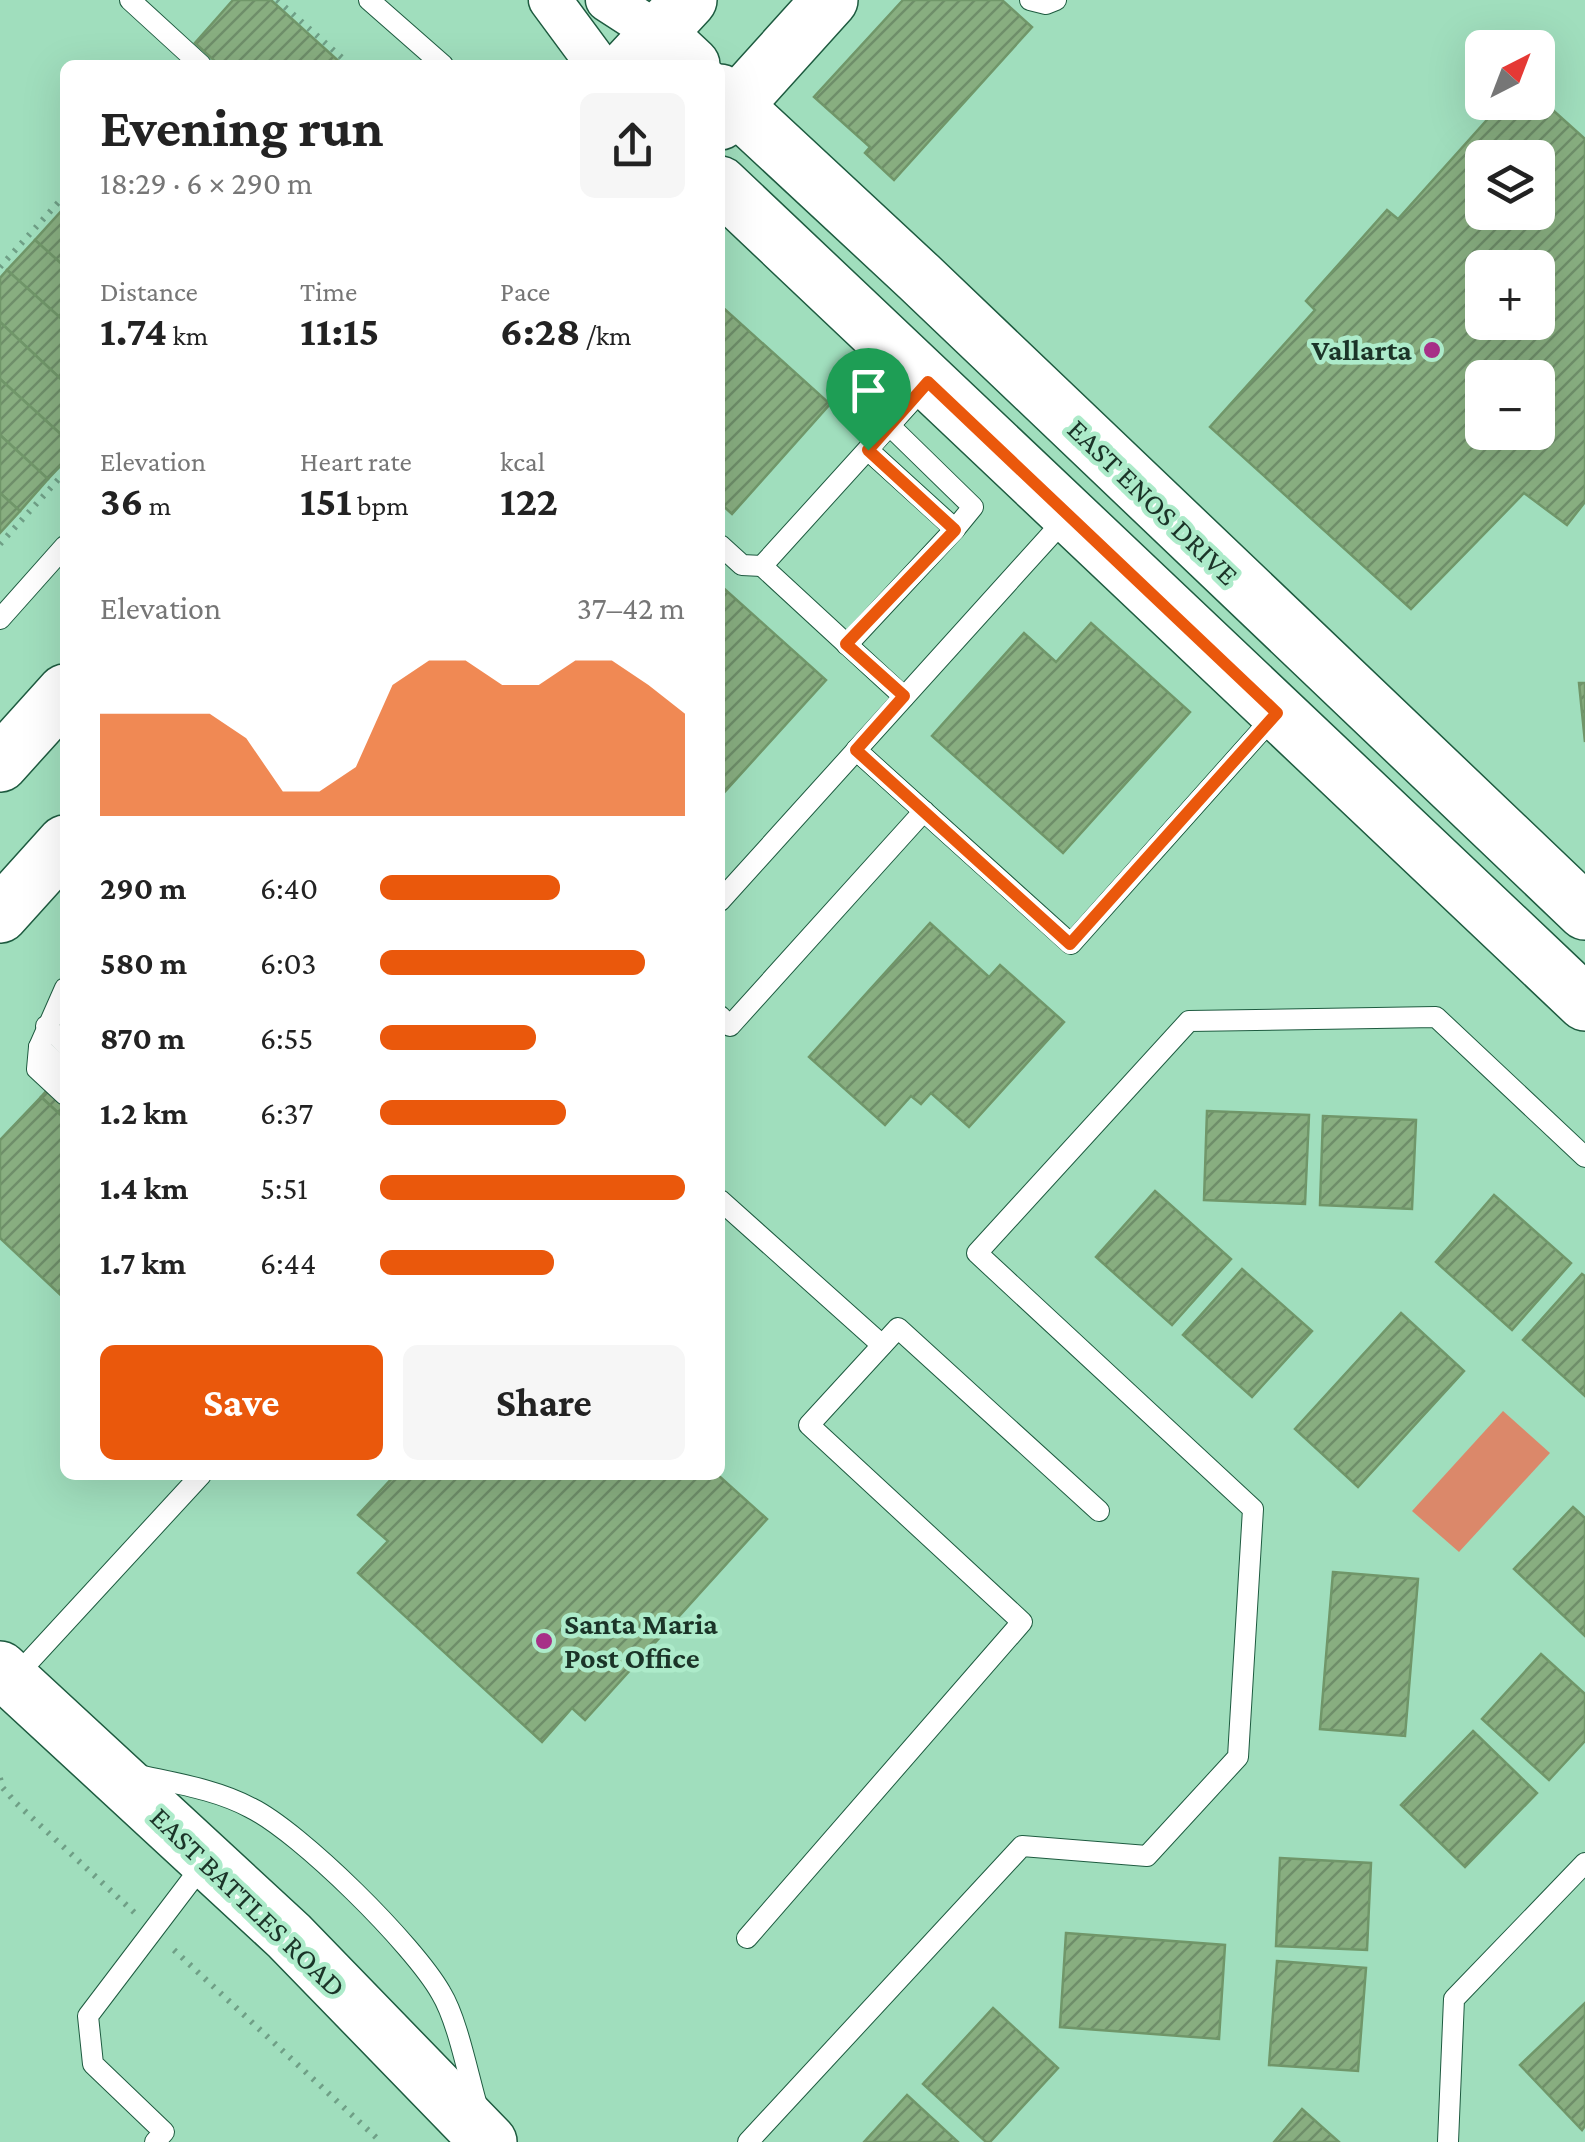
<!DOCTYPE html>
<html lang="en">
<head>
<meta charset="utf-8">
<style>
  :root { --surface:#fff; --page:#f6f6f6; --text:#222; --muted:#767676; --accent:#ea580c }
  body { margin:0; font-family:"Crimson Pro",serif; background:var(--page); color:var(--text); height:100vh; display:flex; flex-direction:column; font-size:38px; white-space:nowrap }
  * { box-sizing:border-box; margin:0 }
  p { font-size:32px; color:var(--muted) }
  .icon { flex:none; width:55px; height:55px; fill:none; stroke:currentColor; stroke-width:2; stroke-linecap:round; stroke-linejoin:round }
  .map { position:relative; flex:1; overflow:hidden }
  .drawer { position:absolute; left:60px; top:60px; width:665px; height:1420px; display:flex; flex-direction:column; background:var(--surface); border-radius:15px; box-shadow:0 10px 40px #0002 }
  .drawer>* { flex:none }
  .needle { width:65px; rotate:42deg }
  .tools { position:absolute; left:1465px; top:30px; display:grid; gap:20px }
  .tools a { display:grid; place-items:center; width:90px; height:90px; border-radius:15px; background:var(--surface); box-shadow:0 10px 40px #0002; font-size:50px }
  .pin { position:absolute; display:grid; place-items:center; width:85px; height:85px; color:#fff; margin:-102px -42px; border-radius:50% 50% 50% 0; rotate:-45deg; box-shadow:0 0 10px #0007 }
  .pin .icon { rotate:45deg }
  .round { display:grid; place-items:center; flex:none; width:105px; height:105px; border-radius:15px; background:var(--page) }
  .overview { display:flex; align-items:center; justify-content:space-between; height:170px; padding:0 40px }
  h1 { font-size:55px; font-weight:700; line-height:75px }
  .metrics { display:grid; grid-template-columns:repeat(3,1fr); gap:15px; height:170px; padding:10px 40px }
  .metrics div { display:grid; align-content:center }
  .metrics b { font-size:42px; font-weight:700 }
  .metrics small { font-size:28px; font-weight:400 }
  .metrics p { font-size:28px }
  .chart { height:280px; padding:20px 40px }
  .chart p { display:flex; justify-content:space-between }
  .chart svg { width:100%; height:180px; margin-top:10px; fill:var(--accent); opacity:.7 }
  .primary-button { display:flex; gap:20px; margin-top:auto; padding:20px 40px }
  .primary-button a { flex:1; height:115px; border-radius:15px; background:var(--accent); color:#fff; font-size:40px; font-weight:700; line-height:115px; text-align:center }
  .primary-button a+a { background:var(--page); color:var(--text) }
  ul { padding:0 40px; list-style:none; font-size:32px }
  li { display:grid; grid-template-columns:160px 120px 1fr; align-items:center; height:75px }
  li i { height:25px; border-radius:12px; background:var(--accent) }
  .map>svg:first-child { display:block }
  .green { fill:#db886a }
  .building { fill:url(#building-hatch); stroke:#709669; stroke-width:2.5; fill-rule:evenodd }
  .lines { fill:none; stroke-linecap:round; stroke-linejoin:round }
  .lane-casing { stroke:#1e5b40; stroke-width:22 }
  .street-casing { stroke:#1e5b40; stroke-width:45 }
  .secondary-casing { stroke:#1e5b40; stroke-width:58 }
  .primary-casing { stroke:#1e5b40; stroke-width:58 }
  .path { stroke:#6f9f86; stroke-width:6; stroke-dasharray:2.5 8; stroke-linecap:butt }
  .lane { stroke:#fff; stroke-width:20 }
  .street { stroke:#fff; stroke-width:42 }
  .secondary { stroke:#fff; stroke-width:55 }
  .primary { stroke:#fff; stroke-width:55 }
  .route-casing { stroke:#fff; stroke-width:20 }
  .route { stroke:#ea580c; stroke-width:12 }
  .poi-dot { fill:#a73087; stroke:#adebca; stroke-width:4 }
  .labels { text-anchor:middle; stroke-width:9; stroke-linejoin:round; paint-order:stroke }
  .poi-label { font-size:30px; font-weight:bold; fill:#1b3428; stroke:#adebca; text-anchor:end }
  .street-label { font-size:30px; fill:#1b3428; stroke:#adebca }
</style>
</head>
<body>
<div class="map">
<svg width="1585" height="2142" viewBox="0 0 1585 2142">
  <defs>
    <pattern id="building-hatch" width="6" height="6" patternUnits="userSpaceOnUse" patternTransform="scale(2.5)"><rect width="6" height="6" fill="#88ae80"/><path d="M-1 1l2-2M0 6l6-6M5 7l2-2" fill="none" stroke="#6e8e69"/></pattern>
  </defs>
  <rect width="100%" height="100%" fill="#a0debd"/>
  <path class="green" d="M1503 1411 1550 1453 1459 1552 1412 1511Z"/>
  <g class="building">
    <path d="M233 0H271L343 65H219L195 43Z"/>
    <path d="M903 0H1002L1032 27 894 180 865 153 870 147 814 97Z"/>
    <path d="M1503 102H1520L1534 115 1545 103 1585 139V502L1567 525 1524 493 1411 609 1210 427 1315 310 1306 301 1387 210 1398 219ZM1482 158H1538V212H1482ZM1482 268H1538V322H1482ZM1482 378H1538V432H1482Z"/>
    <path d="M64 208H65V267L35 240Z"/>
    <path d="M35 240 65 267V322L7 270Z"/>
    <path d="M7 270 65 322V383L0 322V278Z"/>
    <path d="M720 305 830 404 732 514 720 503Z"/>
    <path d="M0 322 65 383V438L0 379Z"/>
    <path d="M0 379 65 438V461L48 479 0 435Z"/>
    <path d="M0 435 48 479 20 511 0 493Z"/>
    <path d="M0 493 20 511 0 533Z"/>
    <path d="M720 585 826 680 720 797Z"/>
    <path d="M1091 623 1190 712 1063 853 932 736 1024 633 1056 662Z"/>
    <path d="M1579 683H1585V742Z"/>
    <path d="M930 923 989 977 1000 965 1064 1022 969 1127 931 1093 921 1104 911 1096 885 1125 809 1057Z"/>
    <path d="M65 1070V1119L41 1097Z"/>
    <path d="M41 1097 65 1119V1299L0 1238V1140Z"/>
    <path d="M1207 1111 1309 1115 1305 1204 1204 1200Z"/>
    <path d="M1323 1116 1416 1120 1412 1209 1320 1205Z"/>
    <path d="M1155 1191 1231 1259 1172 1325 1096 1257Z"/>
    <path d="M1494 1195 1571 1263 1512 1330 1436 1262Z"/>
    <path d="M1242 1269 1312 1331 1252 1397 1183 1335Z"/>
    <path d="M1582 1274 1585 1276V1396L1523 1340Z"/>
    <path d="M1401 1313 1464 1371 1358 1487 1295 1429Z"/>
    <path d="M395 1475H718L767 1519 585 1720 572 1708 542 1742 358 1573 388 1541 358 1515Z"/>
    <path d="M1573 1507 1585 1518V1636L1514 1569Z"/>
    <path d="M1333 1572 1418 1579 1405 1736 1320 1729Z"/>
    <path d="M1541 1654 1585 1694V1741L1549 1780 1482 1719Z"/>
    <path d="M1473 1731 1537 1793 1465 1867 1401 1805Z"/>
    <path d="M1280 1858 1371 1863 1367 1950 1276 1946Z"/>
    <path d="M1066 1933 1225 1945 1219 2039 1060 2027Z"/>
    <path d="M1277 1961 1366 1968 1358 2071 1269 2065Z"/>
    <path d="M1585 2003V2126L1582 2130 1520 2065Z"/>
    <path d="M993 2008 1058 2068 990 2142H986L923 2084Z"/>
    <path d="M907 2095 958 2142H864Z"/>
    <path d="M1302 2109 1339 2142H1274Z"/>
  </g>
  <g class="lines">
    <defs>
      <g id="lane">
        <path d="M130 0 201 65"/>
        <path d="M369 0 443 65"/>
        <path d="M1030 0 1046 4 1056 0"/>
        <path d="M889 425 973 507 955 529"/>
        <path d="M720 545 742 565 762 566"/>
        <path d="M0 619 65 546"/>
        <path d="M847 645 955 529 868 450"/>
        <path d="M904 697 762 566 927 384"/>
        <path d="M856 750 1071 944 1276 714"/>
        <path d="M720 901 1067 517"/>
        <path d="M65 988 39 1047 37 1069 65 1095"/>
        <path d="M720 1016 730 1026 924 811"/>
        <path d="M46 1026 65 1044"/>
        <path d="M39 1047 65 1070"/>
        <path d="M720 1200 882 1345"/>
        <path d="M13 1679 201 1475"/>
        <path d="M134 1774C173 1783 216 1789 251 1808 300 1832 414 1945 441 1993 458 2021 468 2076 478 2109"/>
        <path d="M747 1938 1022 1622 809 1425 898 1328 1099 1511"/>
        <path d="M155 2142 164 2132 93 2064 88 2016 205 1862"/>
        <path d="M748 2142 1022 1846 1147 1856 1238 1757 1253 1509 977 1253 1189 1021 1436 1017 1585 1157"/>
        <path d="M1448 2142 1454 1999 1585 1863"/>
      </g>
      <g id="street">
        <path d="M550 0 598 65"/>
        <path d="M607 0 658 33"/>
      </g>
      <g id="secondary">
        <path d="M658 33 692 65"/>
        <path d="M720 92 919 277 1585 912"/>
        <path d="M720 184 1585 1003"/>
        <path d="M0 1669 289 1936 489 2142"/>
      </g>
      <g id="primary">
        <path d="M629 65 689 0"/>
        <path d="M720 122 830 0"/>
        <path d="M0 764 65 692"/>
        <path d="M0 915 65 843"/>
      </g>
    </defs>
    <use href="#lane" class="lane-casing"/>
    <use href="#street" class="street-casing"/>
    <use href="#secondary" class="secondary-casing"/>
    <use href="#primary" class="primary-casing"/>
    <g class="path">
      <path d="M277 0 350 65"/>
      <path d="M0 267 65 195"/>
      <path d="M0 544 65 472"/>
      <path d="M0 1778 2 1787 16 1803 136 1914"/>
      <path d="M174 1950 381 2142"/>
    </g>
    <use href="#lane" class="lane"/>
    <use href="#street" class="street"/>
    <use href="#secondary" class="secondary"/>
    <use href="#primary" class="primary"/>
  </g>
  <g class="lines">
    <defs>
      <path id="route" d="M928 382 1277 713 1070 944 856 750 904 696 846 644 955 530 868 450Z"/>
    </defs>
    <use href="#route" class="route-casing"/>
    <use href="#route" class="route"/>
  </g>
  <g class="poi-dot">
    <circle cx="1432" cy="350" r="10"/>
    <circle cx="544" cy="1641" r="10"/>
  </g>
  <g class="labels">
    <g class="poi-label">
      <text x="1412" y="360">Vallarta</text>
      <text x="564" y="1634" text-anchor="start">Santa Maria<tspan x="564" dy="34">Post Office</tspan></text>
    </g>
    <g class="street-label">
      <text transform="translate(1153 502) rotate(44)" y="10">EAST ENOS DRIVE</text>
      <text transform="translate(248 1902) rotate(44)" y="10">EAST BATTLES ROAD</text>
    </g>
  </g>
</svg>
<div class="tools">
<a><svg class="needle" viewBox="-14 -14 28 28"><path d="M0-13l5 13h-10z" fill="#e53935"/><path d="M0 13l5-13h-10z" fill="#767676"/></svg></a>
<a><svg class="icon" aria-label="layers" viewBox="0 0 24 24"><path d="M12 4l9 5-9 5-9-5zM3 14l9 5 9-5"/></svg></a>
<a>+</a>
<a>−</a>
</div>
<div class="pin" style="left:868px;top:450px;background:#1e9e55"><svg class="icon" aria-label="arrive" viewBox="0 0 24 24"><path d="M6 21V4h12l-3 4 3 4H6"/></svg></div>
<section class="drawer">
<div class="overview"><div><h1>Evening run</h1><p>18:29 · 6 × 290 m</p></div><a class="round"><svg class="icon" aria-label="share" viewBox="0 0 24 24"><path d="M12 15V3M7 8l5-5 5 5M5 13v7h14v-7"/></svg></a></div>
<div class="metrics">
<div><p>Distance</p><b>1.74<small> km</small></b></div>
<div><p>Time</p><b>11:15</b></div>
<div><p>Pace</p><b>6:28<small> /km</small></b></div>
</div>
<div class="metrics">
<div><p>Elevation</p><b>36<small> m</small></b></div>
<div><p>Heart rate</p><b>151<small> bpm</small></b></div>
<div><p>kcal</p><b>122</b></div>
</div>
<div class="chart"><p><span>Elevation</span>37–42 m</p>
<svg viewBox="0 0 160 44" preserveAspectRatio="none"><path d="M0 44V19L10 19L20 19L30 19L40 25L50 38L60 38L70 32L80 12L90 6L100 6L110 12L120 12L130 6L140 6L150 12L160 19V44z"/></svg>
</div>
<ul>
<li><b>290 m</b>6:40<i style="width:59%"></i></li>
<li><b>580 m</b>6:03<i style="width:87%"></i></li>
<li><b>870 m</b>6:55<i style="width:51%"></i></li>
<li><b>1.2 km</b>6:37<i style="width:61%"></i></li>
<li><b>1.4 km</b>5:51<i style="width:100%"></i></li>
<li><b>1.7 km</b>6:44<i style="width:57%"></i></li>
</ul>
<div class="primary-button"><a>Save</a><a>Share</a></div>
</section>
</div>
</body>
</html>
